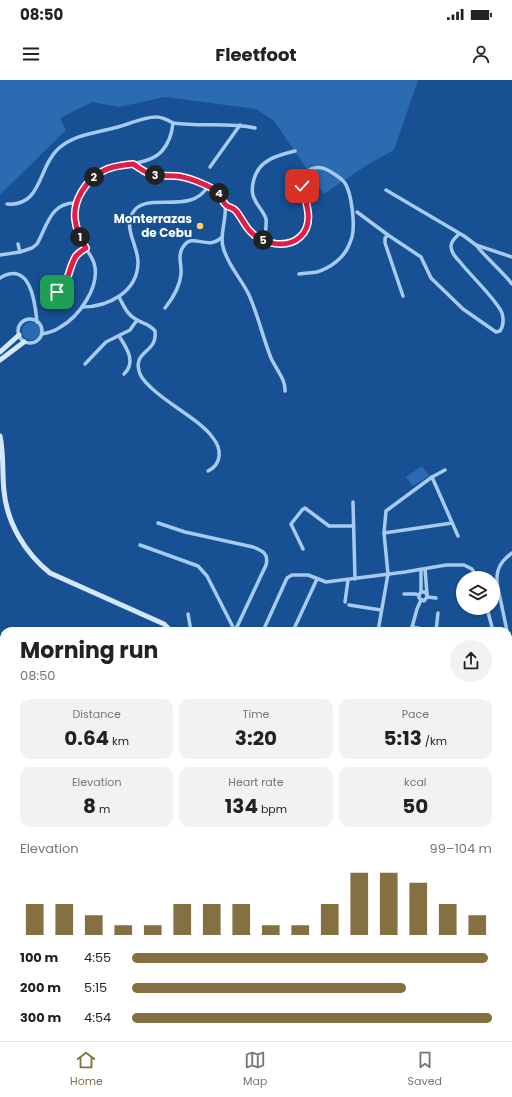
<!DOCTYPE html>
<html lang="en">
<head>
<meta charset="utf-8">
<style>
  :root { --surface:#fff; --page:#f2f2f2; --text:#222; --muted:#767676; --line:#e0e0e0; --accent:#857041 }
  body { margin:0; font-family:Poppins,sans-serif; background:var(--page); color:var(--text); height:100vh; display:flex; flex-direction:column; font-size:15px; white-space:nowrap }
  * { box-sizing:border-box; margin:0 }
  p { font-size:13px; color:var(--muted) }
  .icon { flex:none; width:22px; height:22px; fill:none; stroke:currentColor; stroke-width:2; stroke-linecap:round; stroke-linejoin:round }
  .map { position:relative; flex:1; overflow:hidden }
  .side { position:absolute; left:0px; top:547px; width:512px; height:414px; display:flex; flex-direction:column; background:var(--surface); border-radius:12px 12px 0 0; box-shadow:0 1px 3px #0004 }
  .side>* { flex:none }
  .buttons { position:absolute; left:456px; top:491px; display:grid; gap:8px }
  .buttons a { display:grid; place-items:center; width:44px; height:44px; border-radius:50%; background:var(--surface); box-shadow:0 1px 3px #0004; font-size:20px }
  .pin { position:absolute; display:grid; place-items:center; width:34px; height:34px; color:#fff; margin:-17px; border-radius:8px; box-shadow:0 2px 6px #0006 }
  .km { position:absolute; width:20px; height:20px; margin:-10px; border-radius:50%; background:#222; color:#fff; font-size:11px; line-height:20px; text-align:center }
  .round { display:grid; place-items:center; flex:none; width:42px; height:42px; border-radius:21px; background:var(--page) }
  .headline { display:flex; align-items:center; justify-content:space-between; height:68px; padding:0 20px }
  h1 { font-size:22px; font-weight:700; line-height:30px }
  .stats { display:grid; grid-template-columns:repeat(3,1fr); gap:6px; height:68px; padding:4px 20px }
  .stats div { display:grid; align-content:center; border-radius:10px; background:var(--page); text-align:center }
  .stats b { font-size:20px; font-weight:700 }
  .stats small { font-size:11px; font-weight:400 }
  .stats p { font-size:11px }
  .chart { height:112px; padding:8px 20px }
  .chart p { display:flex; justify-content:space-between }
  .chart svg { width:100%; height:72px; margin-top:4px; stroke:var(--accent); stroke-width:6 }
  ul { padding:0 20px; list-style:none; font-size:13px }
  li { display:grid; grid-template-columns:64px 48px 1fr; align-items:center; height:30px }
  li i { height:10px; border-radius:5px; background:var(--accent) }
  .status { display:flex; justify-content:space-between; align-items:center; height:28px; padding:0 20px; background:var(--surface); direction:ltr }
  .status svg { height:11px; fill:currentColor }
  header { display:flex; justify-content:space-between; align-items:center; height:52px; padding:0 20px; background:var(--surface); font-size:18px; font-weight:700 }
  .tab-bar { display:flex; justify-content:space-around; align-items:center; height:56px; border-top:1px solid var(--line); background:var(--surface); font-size:11px; color:var(--muted) }
  .tab-bar a { display:grid; justify-items:center; gap:2px }
  .tab-bar .current { color:var(--accent) }
  .map>svg:first-child { display:block }
  .green { fill:#2a6bb2 }
  .lines { fill:none; stroke-linecap:round; stroke-linejoin:round }
  .stream { stroke:#99c5f3; stroke-width:1.5 }
  .street { stroke:#a7caf0; stroke-width:3.5 }
  .secondary { stroke:#d5e7fb; stroke-width:5 }
  .route-casing { stroke:#fff; stroke-width:8 }
  .route { stroke:#e11d48; stroke-width:5 }
  .poi-dot { fill:#ffcf66; stroke:#175093; stroke-width:1.5 }
  .labels { text-anchor:middle; stroke-width:3; stroke-linejoin:round; paint-order:stroke }
  .poi-label { font-size:12px; font-weight:bold; fill:#fff; stroke:#175093; text-anchor:end }
</style>
</head>
<body>
<div class="status"><b>08:50</b><svg viewBox="0 0 49 12"><path d="M0 12V9h3v3zM5 12V6h3v6zM10 12V3h3v9zM15 12V0h3v12zM26 1h20v11H26zM47 4h2v5h-2z"/></svg></div>
<header><svg class="icon" aria-label="menu" viewBox="0 0 24 24"><path d="M4 6h16M4 12h16M4 18h16"/></svg>Fleetfoot<svg class="icon" aria-label="person" viewBox="0 0 24 24"><circle cx="12" cy="8" r="4"/><path d="M4 21q1-7 8-7t8 7"/></svg></header>
<div class="map">
<svg width="512" height="961" viewBox="0 0 512 961">
  <rect width="100%" height="100%" fill="#175093"/>
  <g class="green">
    <path d="M0 0H418L394 70 367 85 324 114 274 41 256 29 165 17 119 27 92 22 60 38 66 50 0 115Z"/>
    <circle cx="31" cy="251" r="9"/>
    <path d="M422 386 429 396 413 406 406 397Z"/>
    <path d="M0 597 4 601V646L0 647Z"/>
    <path d="M4 943V957H63L84 961H0V947Z"/>
  </g>
  <g class="lines">
    <path class="stream" d="M508 838 512 840"/>
    <g class="street">
      <path d="M133 84C138 87 143 91 148 93 157 97 166 95 175 96 186 97 210 105 218 112 234 128 218 149 223 167 228 186 241 198 249 215 258 235 263 258 271 278 276 289 286 300 285 311"/>
      <path d="M210 87 240 45"/>
      <path d="M386 110 464 156 476 165 512 177"/>
      <path d="M7 124C42 127 38 87 58 69 74 54 97 53 118 47 130 44 143 37 156 37 163 37 168 40 173 43"/>
      <path d="M225 125C237 129 239 137 245 146 254 159 270 165 285 163 304 160 312 145 308 127 306 119 300 109 302 101 303 96 307 91 311 89 318 86 325 88 331 92 336 95 342 99 345 103 352 114 355 145 352 157 351 160 350 163 349 165 344 178 330 188 317 192 311 193 305 193 299 194"/>
      <path d="M357 132 388 155 421 177 431 198 463 229 496 252 500 251C504 245 504 240 502 233 497 220 470 195 460 182 456 178 451 173 451 166 451 161 456 157 459 154"/>
      <path d="M388 155 385 158V163L403 216"/>
      <path d="M264 161C265 153 267 146 266 139 264 132 258 127 255 120 251 114 252 106 254 99 259 80 278 75 295 71"/>
      <path d="M18 164 20 172 32 168 37 164C47 146 51 121 77 123"/>
      <path d="M476 165C487 179 501 190 512 204"/>
      <path d="M0 175 20 172"/>
      <path d="M0 198C30 180 35 221 37 242"/>
      <path d="M53 212C70 210 68 188 76 176 78 173 82 171 86 168"/>
      <path d="M119 217C124 226 127 235 137 240 144 244 150 244 155 251 158 274 131 270 140 294 143 301 150 307 156 312 172 326 202 342 213 358 222 369 222 384 208 391"/>
      <path d="M82 227C108 227 138 212 138 182 138 166 124 149 132 134 144 109 191 137 208 106"/>
      <path d="M165 228C173 218 180 207 181 194 182 185 177 175 183 167 193 151 207 172 222 157"/>
      <circle cx="30" cy="251" r="12"/>
      <path d="M42 254C48 253 54 251 59 248 79 237 101 206 94 183 92 177 88 172 85 167 78 154 72 138 77 123 82 104 98 90 117 86 132 83 151 83 162 71 169 63 172 53 173 43 201 47 228 42 255 48"/>
      <path d="M119 256C126 267 137 282 124 294"/>
      <path d="M85 284 106 262 130 250 137 240"/>
      <path d="M432 397 458 456"/>
      <path d="M353 422 355 499"/>
      <path d="M158 443 185 452 253 467C263 471 269 474 266 485L235 551"/>
      <path d="M384 453 452 443"/>
      <path d="M140 465 198 486 207 496 235 551"/>
      <path d="M303 469 291 444 302 430 305 428 329 446H353"/>
      <path d="M425 489 427 514"/>
      <path d="M421 490V512L419 515V518L424 521 427 517V514L424 512H421"/>
      <path d="M404 514H415L419 515"/>
      <path d="M427 517 436 518"/>
      <path d="M345 522 348 500"/>
      <path d="M349 525 381 530"/>
      <path d="M487 528 493 551"/>
      <path d="M188 534 191 551"/>
      <path d="M412 547 433 551"/>
      <path d="M340 550 349 551"/>
      <path d="M263 551 287 498 292 495H308L326 502 405 492 446 485H464L472 489 477 498"/>
      <path d="M293 551 317 499"/>
      <path d="M378 551 388 494 384 453 386 431 432 397 445 390"/>
      <path d="M411 551 417 529 421 520"/>
      <path d="M436 551 438 533"/>
      <path d="M507 551 497 503C496 489 501 481 512 473"/>
      <path d="M508 554 512 559"/>
      <path d="M508 601 512 614"/>
      <path d="M508 628 512 631"/>
      <path d="M0 661 4 660"/>
      <path d="M0 693 4 698"/>
      <path d="M508 706 512 703"/>
      <path d="M508 826 512 823"/>
      <path d="M508 831 512 833"/>
      <path d="M0 854H4"/>
      <path d="M508 887 512 875"/>
      <path d="M0 906 4 903"/>
      <path d="M508 915 512 917"/>
      <path d="M80 957 122 961"/>
      <path d="M466 957 478 961"/>
    </g>
    <g class="secondary">
      <path d="M0 272 19 255"/>
      <path d="M0 280 24 262"/>
      <path d="M0 356C4 374 2 393 4 411 7 443 25 473 50 493L164 544 171 551"/>
      <path d="M508 736 512 733"/>
    </g>
  </g>
  <g class="lines">
    <defs>
      <path id="route" d="M57 212C70 203 68 188 76 176 78 173 82 171 86 168 81 160 76 149 75 139 73 120 86 100 103 91 112 86 123 85 133 84 138 87 143 91 148 93 157 97 166 95 176 96 188 97 205 104 215 110 221 114 222 122 226 125 229 128 233 127 236 131 242 138 245 147 252 153 263 164 287 169 300 157 315 144 306 122 302 106"/>
    </defs>
    <use href="#route" class="route-casing"/>
    <use href="#route" class="route"/>
  </g>
  <circle class="poi-dot" cx="200" cy="146" r="4"/>
  <g class="labels">
    <g class="poi-label">
      <text x="192" y="143">Monterrazas<tspan x="192" dy="14">de Cebu</tspan></text>
    </g>
  </g>
</svg>
<div class="buttons">
<a><svg class="icon" aria-label="layers" viewBox="0 0 24 24"><path d="M12 4l9 5-9 5-9-5zM3 14l9 5 9-5"/></svg></a>
</div>
<div class="pin" style="left:57px;top:212px;background:#1e9e55"><svg class="icon" aria-label="arrive" viewBox="0 0 24 24"><path d="M6 21V4h12l-3 4 3 4H6"/></svg></div>
<div class="pin" style="left:302px;top:106px;background:#d93025"><svg class="icon" aria-label="check" viewBox="0 0 24 24"><path d="M5 12l5 5 9-10"/></svg></div>
<b class="km" style="left:80px;top:157px">1</b>
<b class="km" style="left:94px;top:97px">2</b>
<b class="km" style="left:155px;top:95px">3</b>
<b class="km" style="left:219px;top:113px">4</b>
<b class="km" style="left:263px;top:160px">5</b>
<section class="side">
<div class="headline"><div><h1>Morning run</h1><p>08:50</p></div><a class="round"><svg class="icon" aria-label="share" viewBox="0 0 24 24"><path d="M12 15V3M7 8l5-5 5 5M5 13v7h14v-7"/></svg></a></div>
<div class="stats">
<div><p>Distance</p><b>0.64<small> km</small></b></div>
<div><p>Time</p><b>3:20</b></div>
<div><p>Pace</p><b>5:13<small> /km</small></b></div>
</div>
<div class="stats">
<div><p>Elevation</p><b>8<small> m</small></b></div>
<div><p>Heart rate</p><b>134<small> bpm</small></b></div>
<div><p>kcal</p><b>50</b></div>
</div>
<div class="chart"><p><span>Elevation</span>99–104 m</p>
<svg viewBox="0 0 160 44" preserveAspectRatio="none"><path d="M5 44V25M15 44V25M25 44V32M35 44V38M45 44V38M55 44V25M65 44V25M75 44V25M85 44V38M95 44V38M105 44V25M115 44V6M125 44V6M135 44V12M145 44V25M155 44V32"/></svg>
</div>
<ul>
<li><b>100 m</b>4:55<i style="width:99%"></i></li>
<li><b>200 m</b>5:15<i style="width:76%"></i></li>
<li><b>300 m</b>4:54<i style="width:100%"></i></li>
</ul>
</section>
</div>
<nav class="tab-bar">
<a class="current"><svg class="icon" aria-label="home" viewBox="0 0 24 24"><path d="M3 11l9-7 9 7M6 9v11h12V9"/></svg>Home</a>
<a><svg class="icon" aria-label="map" viewBox="0 0 24 24"><path d="M3 6l6-2 6 2 6-2v14l-6 2-6-2-6 2zM9 4v14M15 6v14"/></svg>Map</a>
<a><svg class="icon" aria-label="saved" viewBox="0 0 24 24"><path d="M7 4h10v16l-5-4-5 4z"/></svg>Saved</a>
</nav>
</body>
</html>
